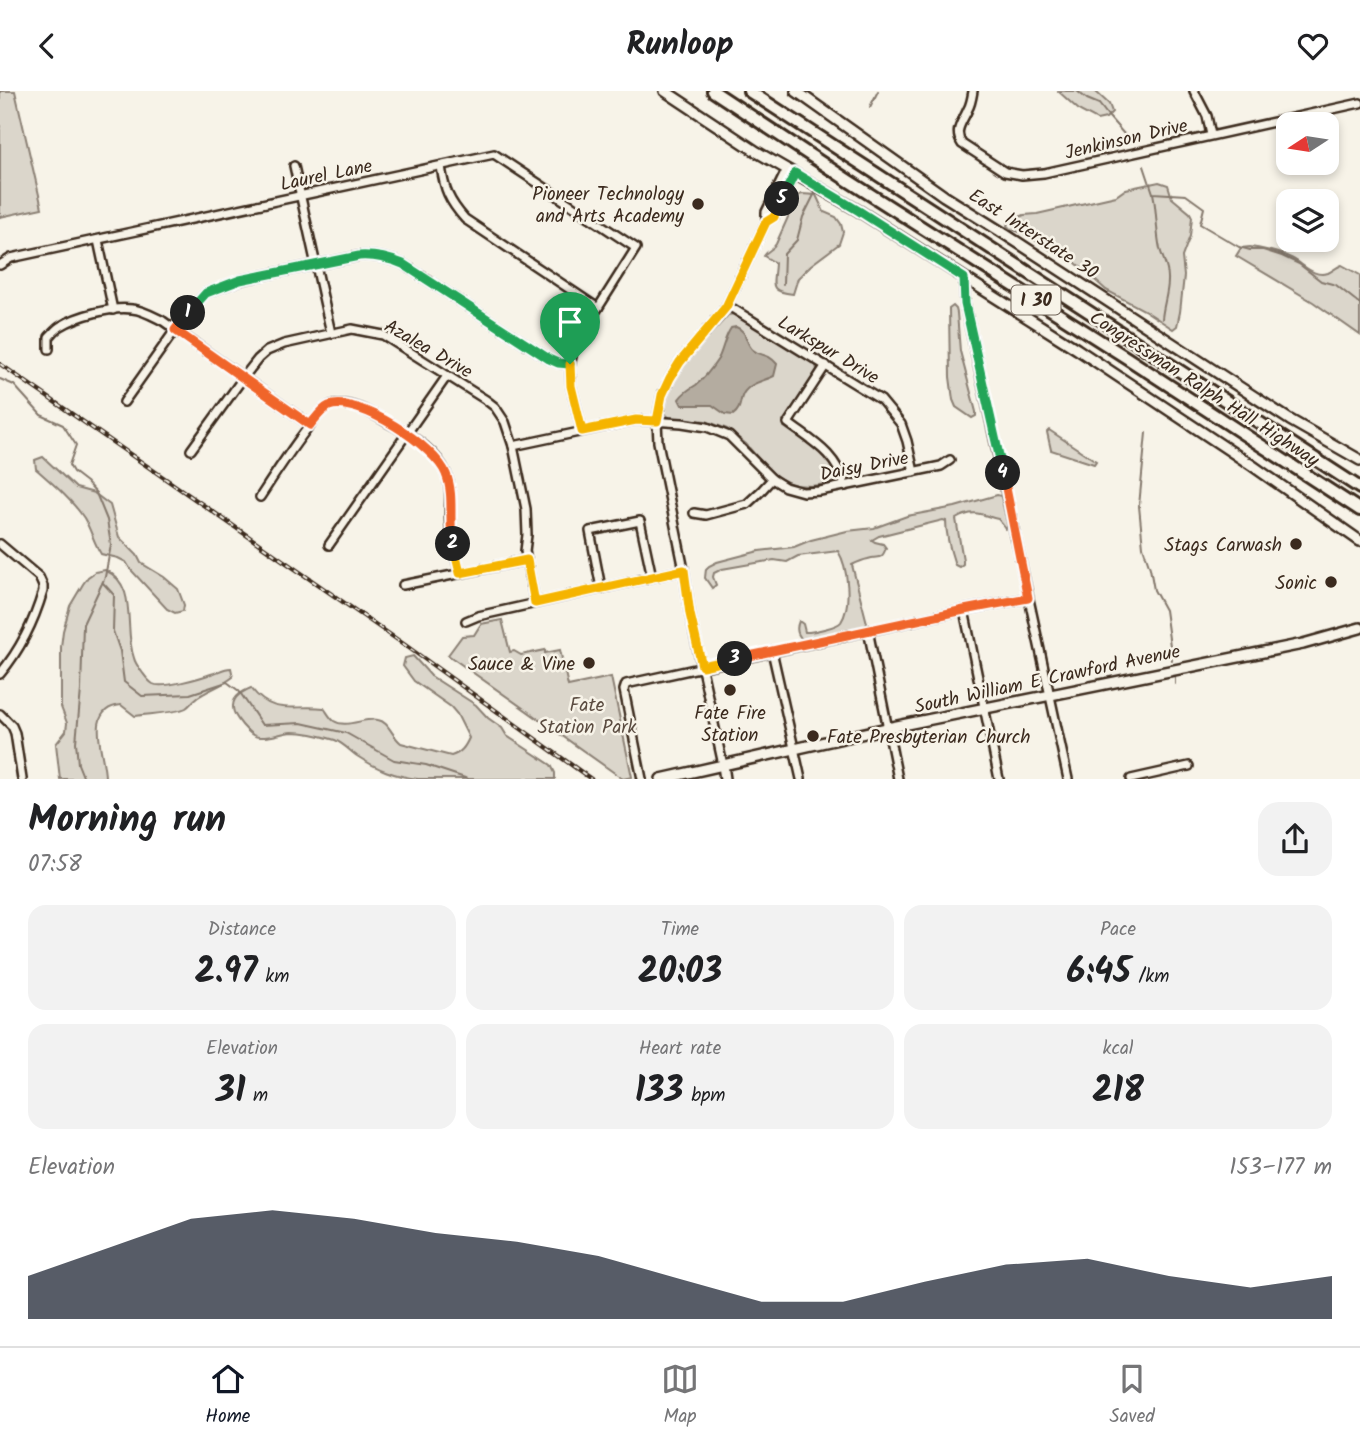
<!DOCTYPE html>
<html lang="en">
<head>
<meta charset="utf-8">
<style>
  :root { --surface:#fff; --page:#f2f2f2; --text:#202124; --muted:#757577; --line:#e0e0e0; --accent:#111827 }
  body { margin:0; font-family:Kalam,sans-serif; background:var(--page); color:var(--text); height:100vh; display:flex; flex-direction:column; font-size:26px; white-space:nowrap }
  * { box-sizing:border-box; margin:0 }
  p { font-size:23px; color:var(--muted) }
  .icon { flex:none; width:38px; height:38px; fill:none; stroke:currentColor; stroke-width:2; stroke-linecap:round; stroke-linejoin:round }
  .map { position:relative; height:688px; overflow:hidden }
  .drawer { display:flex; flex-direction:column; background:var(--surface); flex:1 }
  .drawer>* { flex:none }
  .needle { width:46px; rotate:258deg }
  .fabs { position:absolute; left:1276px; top:21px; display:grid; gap:14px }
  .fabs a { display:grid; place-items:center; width:63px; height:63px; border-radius:14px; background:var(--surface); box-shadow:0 4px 10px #0003; font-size:35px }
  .pin { position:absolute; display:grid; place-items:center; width:60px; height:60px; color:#fff; margin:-72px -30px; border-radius:50% 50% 50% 0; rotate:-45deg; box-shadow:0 0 7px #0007 }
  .pin .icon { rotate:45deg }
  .km { position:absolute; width:35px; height:35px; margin:-18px; border-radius:50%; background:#222; color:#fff; font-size:19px; line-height:35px; text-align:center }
  .round { display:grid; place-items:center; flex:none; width:74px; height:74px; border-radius:21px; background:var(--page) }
  .summary { display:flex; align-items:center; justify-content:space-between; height:119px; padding:0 28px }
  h1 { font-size:38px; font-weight:700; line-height:52px }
  .figures { display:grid; grid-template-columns:repeat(3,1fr); gap:10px; height:119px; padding:7px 28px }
  .figures div { display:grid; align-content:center; border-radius:18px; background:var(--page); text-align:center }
  .figures b { font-size:35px; font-weight:700 }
  .figures small { font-size:19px; font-weight:400 }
  .figures p { font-size:19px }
  .chart { height:196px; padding:14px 28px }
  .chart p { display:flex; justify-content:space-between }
  .chart svg { width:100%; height:126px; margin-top:7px; fill:var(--accent); opacity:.7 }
  header { display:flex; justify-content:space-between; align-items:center; height:91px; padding:0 28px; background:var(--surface); font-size:32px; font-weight:700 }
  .menu { display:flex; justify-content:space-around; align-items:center; height:98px; border-top:2px solid var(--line); background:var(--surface); font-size:19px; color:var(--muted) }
  .menu a { display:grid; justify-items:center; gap:4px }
  .menu .selected { color:var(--accent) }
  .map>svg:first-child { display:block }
  .green { fill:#dbd6cb; stroke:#8b8074; stroke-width:2 }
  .water { fill:#b4aca0; stroke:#84786c; stroke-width:2 }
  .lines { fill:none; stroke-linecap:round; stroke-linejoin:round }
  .stream { stroke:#84786c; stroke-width:2 }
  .minor-casing { stroke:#3b2a1e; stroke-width:12 }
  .major-casing { stroke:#3b2a1e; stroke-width:14 }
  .highway-casing { stroke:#3b2a1e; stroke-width:16 }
  .minor { stroke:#f7f3e8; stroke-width:7 }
  .major { stroke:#f7f3e8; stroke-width:9 }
  .highway { stroke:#f7f3e8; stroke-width:10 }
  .rail-casing { stroke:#3b2a1e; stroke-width:4.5 }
  .rail { stroke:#f7f3e8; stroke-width:2; stroke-dasharray:5; stroke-linecap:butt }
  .split-1-casing { stroke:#fff; stroke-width:14 }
  .split-2-casing { stroke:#fff; stroke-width:14 }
  .split-3-casing { stroke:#fff; stroke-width:14 }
  .split-4-casing { stroke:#fff; stroke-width:14 }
  .split-5-casing { stroke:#fff; stroke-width:14 }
  .split-6-casing { stroke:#fff; stroke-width:14 }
  .split-1 { stroke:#22a559; stroke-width:9 }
  .split-2 { stroke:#f0652b; stroke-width:9 }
  .split-3 { stroke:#f5b400; stroke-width:9 }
  .split-4 { stroke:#f0652b; stroke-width:9 }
  .split-5 { stroke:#22a559; stroke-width:9 }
  .split-6 { stroke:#f5b400; stroke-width:9 }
  .poi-dot { fill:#3b2a1e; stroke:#f7f3e8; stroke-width:2.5 }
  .labels { text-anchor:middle; stroke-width:5; stroke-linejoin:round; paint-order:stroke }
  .shield { fill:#f7f3e8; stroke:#73665b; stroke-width:2 }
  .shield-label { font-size:18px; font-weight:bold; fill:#3b2a1e }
  .street-label { font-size:19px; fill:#3b2a1e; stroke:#f7f3e8 }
  .poi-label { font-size:19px; fill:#3b2a1e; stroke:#f7f3e8; text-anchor:end }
  .park-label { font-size:19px; fill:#5b4c41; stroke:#f7f3e8 }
</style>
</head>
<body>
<header><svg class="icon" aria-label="back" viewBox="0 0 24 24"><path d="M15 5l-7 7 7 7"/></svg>Runloop<svg class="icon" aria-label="heart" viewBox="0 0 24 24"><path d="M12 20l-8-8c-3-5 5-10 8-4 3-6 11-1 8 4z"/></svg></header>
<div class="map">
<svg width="1360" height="688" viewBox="0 0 1360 688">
  <rect width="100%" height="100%" fill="#f7f3e8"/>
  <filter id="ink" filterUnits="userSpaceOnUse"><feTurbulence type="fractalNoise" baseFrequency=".0143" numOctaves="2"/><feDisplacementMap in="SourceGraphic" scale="14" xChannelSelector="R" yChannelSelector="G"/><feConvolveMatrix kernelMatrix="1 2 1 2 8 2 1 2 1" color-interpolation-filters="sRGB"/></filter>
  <g filter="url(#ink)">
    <g class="green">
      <path d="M0 0H15L42 117 0 126Z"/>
      <path d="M1058 0H1095L1109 13 1112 21 1106 27 1097 29 1080 20Z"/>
      <path d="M1159 91 1168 94 1172 107 1190 122 1192 126 1190 145 1182 166 1184 185 1180 221 1177 235 1173 238 1144 219 1106 199 1076 172 1064 164 1051 159 1023 142 1010 138 1007 135 1008 131 1024 124 1037 123 1116 105 1126 98Z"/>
      <path d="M802 103 816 104 824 121 836 126 841 133 843 141 839 153 811 174 798 187 793 203C767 200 774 194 775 172L764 165C767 159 773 159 776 153L789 124 794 106Z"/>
      <path d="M1250 156C1264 158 1280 161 1293 168 1303 173 1314 187 1328 182 1332 180 1337 176 1342 174L1360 184V244L1313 211 1236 165 1241 157Z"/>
      <path d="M953 215 956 218 957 222 960 260 976 321V325L972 327 956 316 953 309 950 286 949 218Z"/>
      <path d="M734 223 759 237 816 274 817 279 784 330V336C804 350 828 362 837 386L834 392 811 395 793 394 781 388 768 379 746 353 727 338 706 330 670 327 664 322C665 286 706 250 728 224Z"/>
      <path d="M1049 339 1096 370 1094 373 1051 359 1047 341Z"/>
      <path d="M43 366 76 397 94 402 110 414 119 446 137 464 141 472 164 486 178 498 184 514 183 520 175 522 167 518 131 479 126 471 118 467 101 463C94 452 91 439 84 427 72 409 53 393 36 378L35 369Z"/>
      <path d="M997 404 1001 405 1008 434 1006 438 998 428C991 427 986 424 980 423 972 421 963 424 956 428L963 469V473L959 476 955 474C950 459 946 445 946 430L943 429 879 445 872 449 875 451 883 453 886 457C881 471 878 464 868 468 863 469 856 472 852 474L867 532 866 536 858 539 807 549H803C797 544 796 537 799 530L803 533 805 541H809C816 540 837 536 841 531 852 514 848 476 838 460L798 465 787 471 774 469 722 478 714 482 713 486 716 494 712 497 705 487 706 478 709 475 717 471 759 460 794 456 811 449 847 440 874 437 907 425 955 416Z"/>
      <path d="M105 479C139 494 123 538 134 567 135 572 139 577 142 581 145 585 148 590 153 593 162 598 200 587 211 583 219 581 223 577 231 577L233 586C223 594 213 597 203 603 194 607 192 613 186 617 177 622 146 623 135 625L121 614C82 618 106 665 105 688H60L56 653 66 640 67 632 61 616V556L63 540 70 515 83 493 88 486 95 481Z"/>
      <path d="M502 529 510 561 514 560 521 564 545 559V562L560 559 568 595 611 586 632 686 623 688 448 564 462 545 474 544 481 533Z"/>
      <path d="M413 565 431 585 476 614 488 627 502 637 507 645 551 674 555 682V688H418C394 685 377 678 357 665 350 660 344 653 335 649 322 645 306 641 292 641 281 642 270 647 259 646 250 646 232 625 233 615 233 605 244 600 251 597 273 626 294 613 324 617 327 621 330 627 334 630 346 638 365 626 378 629 388 630 392 645 401 652L451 665C461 662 465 656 469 647L457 623 451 616 414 590 403 575 405 567Z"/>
    </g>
    <path class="water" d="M736 236C749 241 744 251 753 259 761 266 767 261 777 273L774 285C764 290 749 292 743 303 739 311 742 317 733 324L725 323 712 314H682L679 308C684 301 689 298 696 294 704 288 712 277 718 268 723 259 724 247 731 237Z"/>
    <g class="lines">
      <g class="stream">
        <path d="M1077 0 1087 8 1099 13 1109 26 1131 51"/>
        <path d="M870 16 878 0"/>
        <path d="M1144 75 1153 102 1186 104 1204 117 1200 133 1239 156 1250 159H1263L1282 165 1299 173 1321 190 1336 194 1360 213"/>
        <path d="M1153 102C1157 121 1156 140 1160 158 1163 169 1169 177 1168 190 1168 202 1163 215 1162 228"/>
        <path d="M783 193 784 163 797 149 803 126 817 98"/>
        <path d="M0 288 14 294 41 324 63 334 76 354 69 374 73 381 86 391 96 402 107 429 111 454 105 486 83 533 81 599 76 651 78 673 84 688"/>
        <path d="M1146 342 1139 415 1143 456 1150 477 1154 499 1165 519 1172 569"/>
        <path d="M103 492 114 504 113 540 120 560 124 591 142 605 190 603 227 591 239 600 262 634 301 632 346 642 394 669 426 674 468 688"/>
        <path d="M1175 593V585"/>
      </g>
      <defs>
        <g id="minor">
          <path d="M973 0C972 6 971 13 968 18 963 31 953 39 962 53L1005 81 1022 84 1044 82 1360 12"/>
          <path d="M1194 0 1207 25 1211 44"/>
          <path d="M294 75 331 242"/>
          <path d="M441 75C444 98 449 110 465 128L598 217"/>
          <path d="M766 131 774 126 795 82"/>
          <path d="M98 149 113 219"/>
          <path d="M0 174 11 167 494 63 636 157 574 255 570 276 571 295 582 340"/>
          <path d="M964 187 965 213 1068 688"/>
          <path d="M727 214 881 309 901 333 907 350 914 381"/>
          <path d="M49 258V246C53 242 57 237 61 235 77 225 113 215 132 218 143 219 153 225 163 230L310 334"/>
          <path d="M826 274 788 332C813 351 836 362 845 395"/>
          <path d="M124 311 175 239 190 219 206 202 241 189 359 165C375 164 388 167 403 173L549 268 558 272 570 273"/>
          <path d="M513 355 636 329 682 332 707 336 729 345 772 388 785 396 803 401 820 400 941 375 950 369"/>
          <path d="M191 359 243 287 258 268 267 260 284 253 352 238 383 244 486 309 495 316 505 331 513 355 526 418 527 444 525 460 535 512"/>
          <path d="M260 406C270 391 317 317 331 314 354 309 377 326 396 336 415 347 437 361 446 382 453 400 448 417 450 435 451 451 456 467 460 482"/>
          <path d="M694 422 706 424 747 413 761 400 772 388"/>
          <path d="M0 453 39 486 43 495V500C34 531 20 559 0 583"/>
          <path d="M329 454 447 285"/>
          <path d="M403 494 527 469"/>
          <path d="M601 497 590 440 640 430 652 486"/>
          <path d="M964 519 999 688"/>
          <path d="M466 530 478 525 684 479"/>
          <path d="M868 539 898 688"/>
          <path d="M772 560 801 688"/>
          <path d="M0 623 12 635 15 642 22 688"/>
          <path d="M723 674 690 523 684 479 658 351 657 330 662 304 670 287 680 271 726 216 766 131V121L787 78"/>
          <path d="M642 688 624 599 626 593 964 519 1028 507"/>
          <path d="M1131 688 1189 675"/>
        </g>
        <g id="major">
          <path d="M665 0 757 61 859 120 1077 258 1253 375 1360 450"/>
          <path d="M796 0 944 105 1000 140 1290 329 1360 369"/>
          <path d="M723 674 725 688"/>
          <path d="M661 688 887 637 1303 553 1360 537"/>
        </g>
        <g id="highway">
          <path d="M713 0 849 90 1127 267 1360 419"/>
          <path d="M749 0 1360 397"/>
        </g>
      </defs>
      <use href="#minor" class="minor-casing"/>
      <use href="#major" class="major-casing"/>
      <use href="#highway" class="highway-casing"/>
      <use href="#minor" class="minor"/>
      <use href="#major" class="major"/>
      <use href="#highway" class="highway"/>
      <defs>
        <path id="rail" d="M0 273 405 554 591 688"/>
      </defs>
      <use href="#rail" class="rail-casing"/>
      <use href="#rail" class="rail"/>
    </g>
  </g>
  <g class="lines" filter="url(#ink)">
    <defs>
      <path id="split-1" d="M188 222 206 202 240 189 359 165C375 164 388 167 403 173L549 268 558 272 570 273"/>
      <path id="split-2" d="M188 222 175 239 310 334C315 328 322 318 329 315 358 304 436 356 446 383 455 405 448 430 453 453"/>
      <path id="split-3" d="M453 453 460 482 527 469 535 512 684 479 690 523 702 575 735 568"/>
      <path id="split-4" d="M735 568 964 519 1028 507 1003 382"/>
      <path id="split-5" d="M782 108 795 82 859 120 964 187 965 213 1003 382"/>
      <path id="split-6" d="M570 273 571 295 582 340 636 329 657 330 662 304 670 287 680 271 726 216 766 131 774 126 782 108"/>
    </defs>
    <use href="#split-1" class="split-1-casing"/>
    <use href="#split-2" class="split-2-casing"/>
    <use href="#split-3" class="split-3-casing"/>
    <use href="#split-4" class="split-4-casing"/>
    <use href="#split-5" class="split-5-casing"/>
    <use href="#split-6" class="split-6-casing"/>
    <use href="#split-1" class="split-1"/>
    <use href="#split-2" class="split-2"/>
    <use href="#split-3" class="split-3"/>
    <use href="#split-4" class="split-4"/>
    <use href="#split-5" class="split-5"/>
    <use href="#split-6" class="split-6"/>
  </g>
  <g class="poi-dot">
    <circle cx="698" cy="113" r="7"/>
    <circle cx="1296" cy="453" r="7"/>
    <circle cx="1331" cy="491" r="7"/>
    <circle cx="589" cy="572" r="7"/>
    <circle cx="730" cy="599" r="7"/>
    <circle cx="813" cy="645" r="7"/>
  </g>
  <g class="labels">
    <rect class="shield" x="1011.5" y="194.5" width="49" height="29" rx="5"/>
    <g class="shield-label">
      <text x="1036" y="215">I 30</text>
    </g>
    <g class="street-label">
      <text transform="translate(1126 47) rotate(-13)" y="7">Jenkinson Drive</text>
      <text transform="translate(326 83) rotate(-12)" y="7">Laurel Lane</text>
      <text transform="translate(1034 142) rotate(33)" y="7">East Interstate 30</text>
      <text transform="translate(429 257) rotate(30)" y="7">Azalea Drive</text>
      <text transform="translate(829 258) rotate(31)" y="7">Larkspur Drive</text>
      <text transform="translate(1205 297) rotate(33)" y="7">Congressman Ralph Hall Highway</text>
      <text transform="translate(864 374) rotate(-11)" y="7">Daisy Drive</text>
      <text transform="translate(1047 587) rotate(-12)" y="7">South William E Crawford Avenue</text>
    </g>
    <g class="poi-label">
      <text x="684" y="109">Pioneer Technology<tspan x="684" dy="22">and Arts Academy</tspan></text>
      <text x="1282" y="460">Stags Carwash</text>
      <text x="1317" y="498">Sonic</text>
      <text x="575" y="579">Sauce &amp; Vine</text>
      <text x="730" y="628" text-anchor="middle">Fate Fire<tspan x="730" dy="22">Station</tspan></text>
      <text x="827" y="652" text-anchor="start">Fate Presbyterian Church</text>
    </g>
    <g class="park-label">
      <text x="587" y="620">Fate<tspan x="587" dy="22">Station Park</tspan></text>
    </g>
  </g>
</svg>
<div class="fabs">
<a><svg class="needle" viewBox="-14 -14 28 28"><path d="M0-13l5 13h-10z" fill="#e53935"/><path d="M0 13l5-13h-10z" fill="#757577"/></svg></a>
<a><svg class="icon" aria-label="layers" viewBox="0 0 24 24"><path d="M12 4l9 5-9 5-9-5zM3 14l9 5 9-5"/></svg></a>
</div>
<div class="pin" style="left:570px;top:273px;background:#1e9e55"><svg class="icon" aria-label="arrive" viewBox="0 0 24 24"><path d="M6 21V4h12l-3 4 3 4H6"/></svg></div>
<b class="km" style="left:188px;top:222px">1</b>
<b class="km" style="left:453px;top:453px">2</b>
<b class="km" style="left:735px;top:568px">3</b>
<b class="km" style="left:1003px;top:382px">4</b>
<b class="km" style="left:782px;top:108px">5</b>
</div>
<section class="drawer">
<div class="summary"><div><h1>Morning run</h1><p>07:58</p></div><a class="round"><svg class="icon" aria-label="share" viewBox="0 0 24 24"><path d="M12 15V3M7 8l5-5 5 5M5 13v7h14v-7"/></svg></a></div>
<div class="figures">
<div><p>Distance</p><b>2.97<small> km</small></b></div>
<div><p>Time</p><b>20:03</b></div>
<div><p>Pace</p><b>6:45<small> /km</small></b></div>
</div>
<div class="figures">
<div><p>Elevation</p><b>31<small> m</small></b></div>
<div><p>Heart rate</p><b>133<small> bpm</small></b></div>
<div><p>kcal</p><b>218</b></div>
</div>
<div class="chart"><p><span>Elevation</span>153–177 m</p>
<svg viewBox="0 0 160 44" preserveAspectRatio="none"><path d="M0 44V29L10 19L20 9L30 6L40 9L50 14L60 17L70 22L80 30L90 38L100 38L110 31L120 25L130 23L140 29L150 33L160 29V44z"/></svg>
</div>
</section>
<nav class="menu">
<a class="selected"><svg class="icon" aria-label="home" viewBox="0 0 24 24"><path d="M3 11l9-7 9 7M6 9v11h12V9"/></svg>Home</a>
<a><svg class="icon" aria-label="map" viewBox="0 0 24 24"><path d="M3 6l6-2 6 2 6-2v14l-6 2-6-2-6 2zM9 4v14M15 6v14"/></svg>Map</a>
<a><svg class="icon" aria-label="saved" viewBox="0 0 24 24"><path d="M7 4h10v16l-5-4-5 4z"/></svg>Saved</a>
</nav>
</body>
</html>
